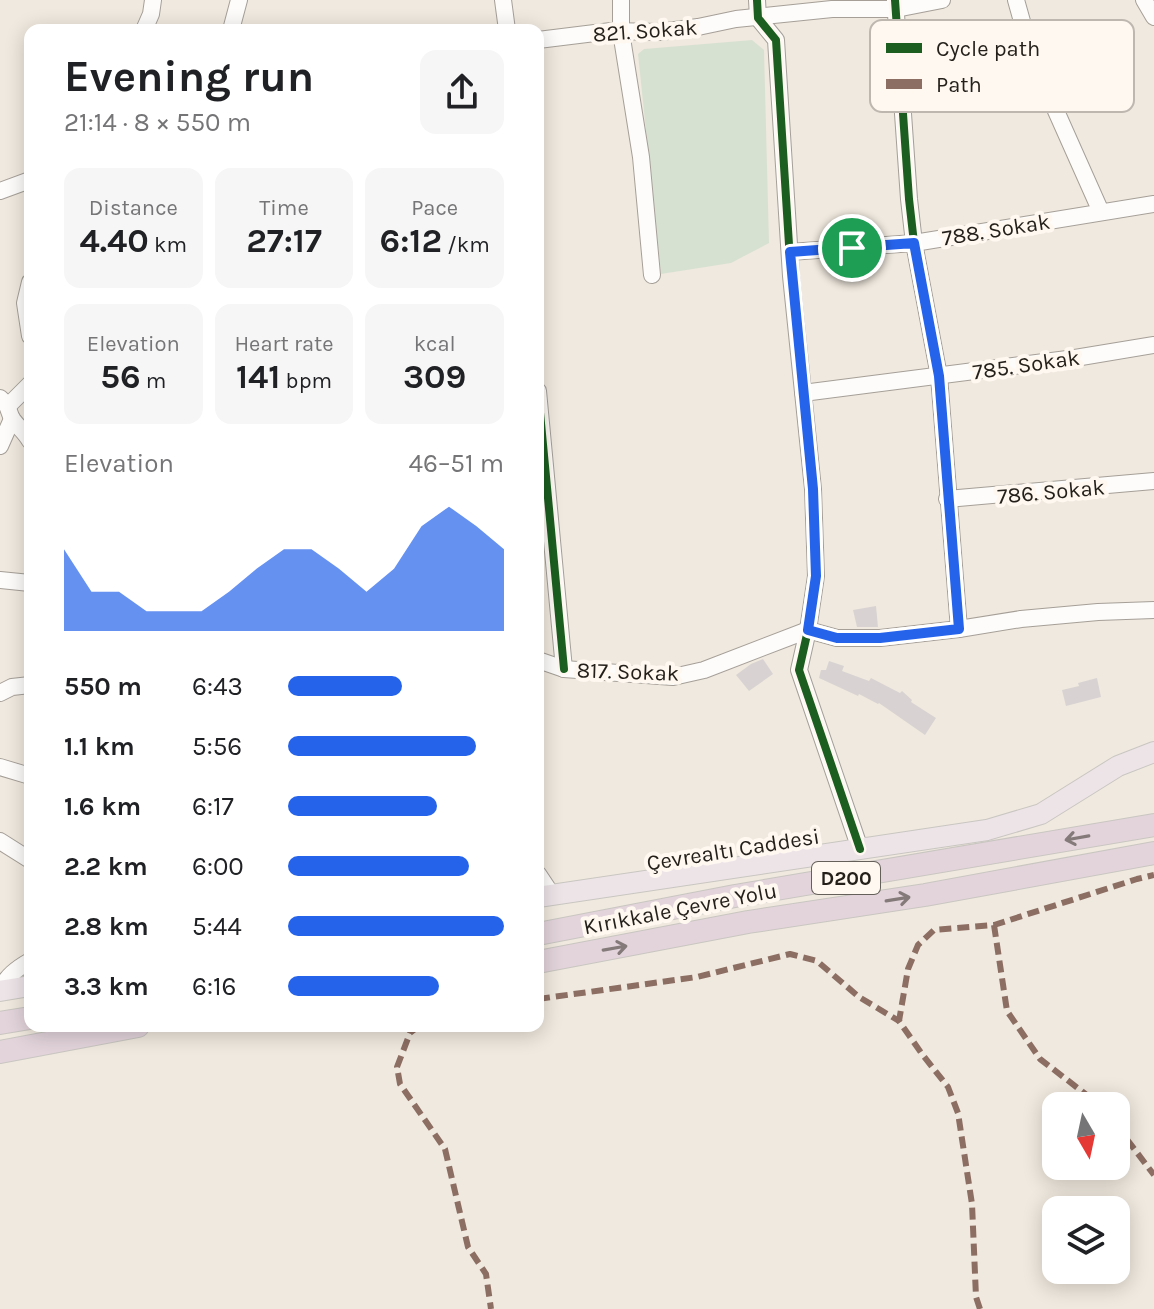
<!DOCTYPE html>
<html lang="en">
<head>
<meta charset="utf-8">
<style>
  :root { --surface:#fff; --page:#f6f6f6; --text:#202124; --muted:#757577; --accent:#2563eb }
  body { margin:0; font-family:Karla,sans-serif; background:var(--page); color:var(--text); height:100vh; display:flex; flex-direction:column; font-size:30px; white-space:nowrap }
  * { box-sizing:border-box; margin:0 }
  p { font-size:26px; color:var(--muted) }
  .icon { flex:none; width:44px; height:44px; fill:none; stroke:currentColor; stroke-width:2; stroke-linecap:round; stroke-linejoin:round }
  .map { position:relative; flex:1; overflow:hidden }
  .drawer { position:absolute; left:24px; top:24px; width:520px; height:1008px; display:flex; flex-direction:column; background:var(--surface); border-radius:16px; box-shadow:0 4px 20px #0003 }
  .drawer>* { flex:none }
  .needle { width:52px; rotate:171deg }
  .controls { position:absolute; left:1042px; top:1092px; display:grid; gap:16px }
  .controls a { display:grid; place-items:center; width:88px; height:88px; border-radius:16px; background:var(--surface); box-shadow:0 4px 20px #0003; font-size:40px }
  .pin { position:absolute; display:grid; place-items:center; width:68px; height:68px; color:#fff; margin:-34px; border:4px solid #fff; border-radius:50%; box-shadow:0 2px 8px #0007 }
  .round { display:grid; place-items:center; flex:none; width:84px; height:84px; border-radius:16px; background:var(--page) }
  .head { display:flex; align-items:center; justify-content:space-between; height:136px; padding:0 40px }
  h1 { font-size:44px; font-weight:700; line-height:60px }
  .stats { display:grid; grid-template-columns:repeat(3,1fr); gap:12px; height:136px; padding:8px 40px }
  .stats div { display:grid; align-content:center; border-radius:16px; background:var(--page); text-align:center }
  .stats b { font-size:34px; font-weight:700 }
  .stats small { font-size:22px; font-weight:400 }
  .stats p { font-size:22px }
  .chart { height:224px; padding:16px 40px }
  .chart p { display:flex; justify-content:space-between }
  .chart svg { width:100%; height:144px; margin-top:8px; fill:var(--accent); opacity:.7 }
  ul { padding:0 40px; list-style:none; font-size:26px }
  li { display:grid; grid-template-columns:128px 96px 1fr; align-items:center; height:60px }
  li i { height:20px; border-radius:10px; background:var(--accent) }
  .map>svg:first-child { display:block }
  .green { fill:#d7e1d2 }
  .building { fill:#d8d3d2 }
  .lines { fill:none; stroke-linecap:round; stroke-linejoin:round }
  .minor-casing { stroke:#a59f98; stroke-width:18 }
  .major-casing { stroke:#c9c6c1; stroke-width:22 }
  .highway-casing { stroke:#c9c6c1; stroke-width:24 }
  .minor { stroke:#fdfcfa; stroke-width:16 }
  .major { stroke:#ede4e8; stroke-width:20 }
  .highway { stroke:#e3d4db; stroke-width:22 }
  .quiet { stroke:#8d6e63; stroke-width:6; stroke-dasharray:12 6; stroke-linecap:butt }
  .cycleway-casing { stroke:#fef8f1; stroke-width:13 }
  .cycleway { stroke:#1b5e20; stroke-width:8 }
  .oneway { stroke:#847a7a }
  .route-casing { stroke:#fff; stroke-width:16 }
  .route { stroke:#2563eb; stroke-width:10 }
  .labels { text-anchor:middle; stroke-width:8; stroke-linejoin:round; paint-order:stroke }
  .shield { fill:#fef8f1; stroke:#65605a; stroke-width:2 }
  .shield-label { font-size:20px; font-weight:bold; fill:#241f19 }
  .street-label { font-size:22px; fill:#241f19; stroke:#fef8f1 }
  .key { fill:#fef8f1; stroke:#bdb7b0; stroke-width:2 }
  .key-label { font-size:22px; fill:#241f19 }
</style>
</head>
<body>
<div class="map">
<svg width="1154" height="1309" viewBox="0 0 1154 1309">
  <rect width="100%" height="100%" fill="#f0e9df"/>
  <path class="green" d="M752 40 764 50 769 243 731 263 661 274 638 54 644 49Z"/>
  <g class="building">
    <path d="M876 606 878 627H857L853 610Z"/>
    <path d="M763 659 773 674 749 691 736 675 751 664Z"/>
    <path d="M829 661 844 666 842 671 869 681 871 678 900 693 902 691 912 700 911 702 936 718 925 735 879 703 878 704 859 694 858 696 819 678 821 670H826Z"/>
    <path d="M1097 678 1101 697 1066 706 1062 690 1079 686 1078 683Z"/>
  </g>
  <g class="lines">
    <defs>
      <g id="minor">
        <path d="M503 0 507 30"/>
        <path d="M621 0V32L641 157 652 275"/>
        <path d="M757 0 758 18 776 40 791 276 813 489 816 576 808 630 799 670 860 849"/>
        <path d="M895 0 909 199 914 243 939 376 959 629"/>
        <path d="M1016 0 1032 57 1101 212"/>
        <path d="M1144 0 1154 17"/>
        <path d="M144 30 151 14 153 0"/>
        <path d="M231 30 239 0"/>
        <path d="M538 40 611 31 660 32 698 27 736 19 832 9H896L942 0"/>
        <path d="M0 191 30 180"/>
        <path d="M790 252 914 243 1154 204"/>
        <path d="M30 282 25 303 30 336"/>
        <path d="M538 391 564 669"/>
        <path d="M803 393 1075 358 1154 345"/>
        <path d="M0 398C11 407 7 411 13 420 19 428 25 432 30 441"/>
        <path d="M9 405 30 384"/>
        <path d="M0 446 12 419"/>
        <path d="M947 499 1154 481"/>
        <path d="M0 580 30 583"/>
        <path d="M538 660 564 669 673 677 704 670 808 630 837 638H880L959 629 1021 619 1098 612 1154 610"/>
        <path d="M0 693 12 687 30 685"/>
        <path d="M0 767 30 776"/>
        <path d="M0 841 30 860"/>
        <path d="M538 874 552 895"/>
        <path d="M0 990C7 976 16 969 30 961"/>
      </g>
      <g id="major">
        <path d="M538 897 987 830 1041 814 1118 766 1154 752"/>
        <path d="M0 991 30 986"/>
      </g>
      <g id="highway">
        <path d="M538 934 735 896 1154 825"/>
        <path d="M538 962 748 922 925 895 1154 853"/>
        <path d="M0 1023 30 1018"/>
        <path d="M0 1052 138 1026"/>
      </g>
    </defs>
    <use href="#minor" class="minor-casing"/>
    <use href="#major" class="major-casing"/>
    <use href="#highway" class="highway-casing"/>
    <use href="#minor" class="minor"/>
    <use href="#major" class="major"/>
    <use href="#highway" class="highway"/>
    <g class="quiet">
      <path d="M994 925 1007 1011 1040 1059 1101 1106"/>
      <path d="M538 999 697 977 790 954 817 961 859 997 899 1021"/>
      <path d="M419 1026 410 1033 397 1067 400 1084 445 1149 468 1247 486 1274 491 1309"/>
      <path d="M1116 1125 1154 1175"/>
      <path d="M980 1309 976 1297 972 1204 958 1113 948 1087 922 1054 899 1021 908 969 918 945 934 930 994 925 1137 879 1154 875"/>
    </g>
    <defs>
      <g id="cycleway">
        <path d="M757 0 758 18 776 40 791 276 813 489 816 576 808 630 799 670 860 849"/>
        <path d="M895 0 909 199 914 243 939 376 959 629"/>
        <path d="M538 391 564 669"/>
      </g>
    </defs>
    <use href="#cycleway" class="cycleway-casing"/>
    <use href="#cycleway" class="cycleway"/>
  </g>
  <defs><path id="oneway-shaft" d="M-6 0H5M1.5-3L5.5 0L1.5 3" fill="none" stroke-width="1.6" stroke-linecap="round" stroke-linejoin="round" transform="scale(2)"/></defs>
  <g class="oneway">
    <use href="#oneway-shaft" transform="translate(1077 838) rotate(170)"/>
    <use href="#oneway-shaft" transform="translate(898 899) rotate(-9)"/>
    <use href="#oneway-shaft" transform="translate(615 948) rotate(-10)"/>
  </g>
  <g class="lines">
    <defs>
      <path id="route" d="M914 243 939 376 959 629 880 638H837L808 630 816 576 813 489 790 252Z"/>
    </defs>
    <use href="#route" class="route-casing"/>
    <use href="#route" class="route"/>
  </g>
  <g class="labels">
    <rect class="shield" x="812" y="862" width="68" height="32" rx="6"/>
    <g class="shield-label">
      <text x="846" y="885">D200</text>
    </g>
    <g class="street-label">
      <text transform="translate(645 30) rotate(-4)" y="8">821. Sokak</text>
      <text transform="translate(996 229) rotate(-9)" y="8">788. Sokak</text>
      <text transform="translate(1026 364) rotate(-8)" y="8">785. Sokak</text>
      <text transform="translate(1051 491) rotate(-5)" y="8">786. Sokak</text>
      <text transform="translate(628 671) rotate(2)" y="8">817. Sokak</text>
      <text transform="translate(733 849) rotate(-9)" y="8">Çevrealtı Caddesi</text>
      <text transform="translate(680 908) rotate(-11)" y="8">Kırıkkale Çevre Yolu</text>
    </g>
  </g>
  <rect x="870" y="20" width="264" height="92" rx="12" class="key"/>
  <rect x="886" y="43" width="36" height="10" fill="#1b5e20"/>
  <rect x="886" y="79" width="36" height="10" fill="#8d6e63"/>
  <g class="key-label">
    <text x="936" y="56">Cycle path</text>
    <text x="936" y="92">Path</text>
  </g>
</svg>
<div class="controls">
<a><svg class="needle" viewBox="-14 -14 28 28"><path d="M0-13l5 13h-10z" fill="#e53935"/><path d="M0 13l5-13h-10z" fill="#757577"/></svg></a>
<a><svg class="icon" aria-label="layers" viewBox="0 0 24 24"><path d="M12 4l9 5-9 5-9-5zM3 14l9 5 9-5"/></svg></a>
</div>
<div class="pin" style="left:852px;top:248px;background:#1e9e55"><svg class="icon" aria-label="arrive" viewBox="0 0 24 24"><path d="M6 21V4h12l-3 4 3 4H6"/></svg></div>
<section class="drawer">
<div class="head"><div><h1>Evening run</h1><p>21:14 · 8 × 550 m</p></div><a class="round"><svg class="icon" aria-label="share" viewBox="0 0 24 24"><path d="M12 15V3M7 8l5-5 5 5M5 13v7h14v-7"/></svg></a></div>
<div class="stats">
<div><p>Distance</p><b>4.40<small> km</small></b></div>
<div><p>Time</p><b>27:17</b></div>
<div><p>Pace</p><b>6:12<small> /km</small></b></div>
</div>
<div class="stats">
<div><p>Elevation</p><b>56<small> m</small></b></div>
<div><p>Heart rate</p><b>141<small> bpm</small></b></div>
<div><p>kcal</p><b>309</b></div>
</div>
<div class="chart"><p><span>Elevation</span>46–51 m</p>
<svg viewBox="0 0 160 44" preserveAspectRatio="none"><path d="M0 44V19L10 32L20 32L30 38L40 38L50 38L60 32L70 25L80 19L90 19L100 25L110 32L120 25L130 12L140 6L150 12L160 19V44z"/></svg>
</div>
<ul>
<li><b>550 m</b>6:43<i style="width:53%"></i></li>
<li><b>1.1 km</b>5:56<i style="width:87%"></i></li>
<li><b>1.6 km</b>6:17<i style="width:69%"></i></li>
<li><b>2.2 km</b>6:00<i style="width:84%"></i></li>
<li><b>2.8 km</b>5:44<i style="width:100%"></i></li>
<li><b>3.3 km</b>6:16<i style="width:70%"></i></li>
</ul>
</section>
</div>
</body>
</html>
